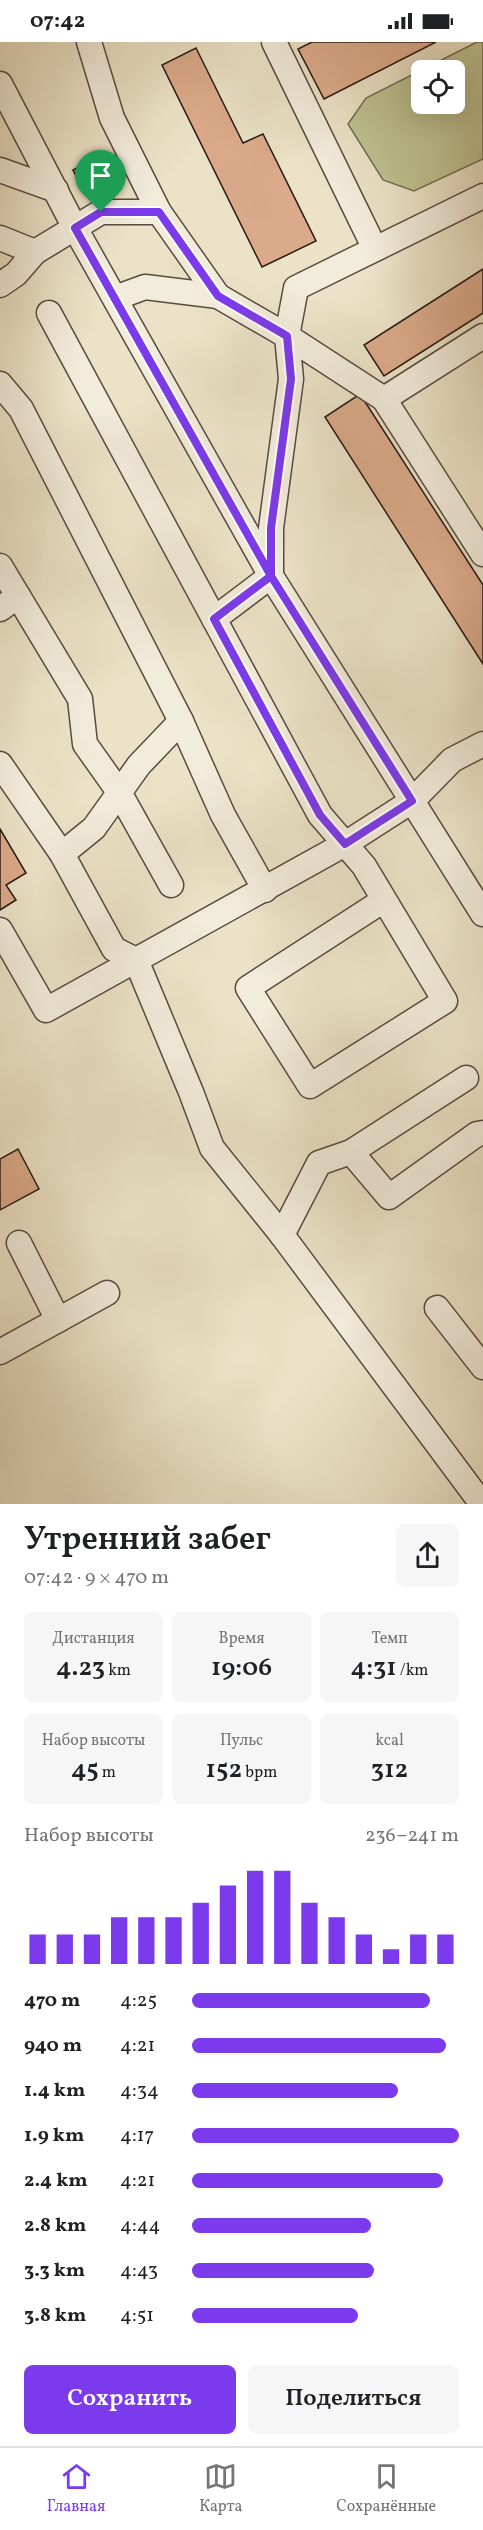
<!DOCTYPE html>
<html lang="ru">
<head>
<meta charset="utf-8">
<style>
  :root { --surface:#fff; --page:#f6f6f6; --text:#202124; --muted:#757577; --line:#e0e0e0; --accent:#7c3aed }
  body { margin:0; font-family:Vollkorn,serif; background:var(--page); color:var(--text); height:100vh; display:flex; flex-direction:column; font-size:22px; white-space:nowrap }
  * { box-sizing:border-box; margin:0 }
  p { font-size:20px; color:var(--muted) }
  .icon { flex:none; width:33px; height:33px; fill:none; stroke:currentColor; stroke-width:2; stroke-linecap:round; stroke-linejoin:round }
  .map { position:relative; height:1462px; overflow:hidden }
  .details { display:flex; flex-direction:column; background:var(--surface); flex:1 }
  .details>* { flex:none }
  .tools { position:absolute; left:411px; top:18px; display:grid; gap:12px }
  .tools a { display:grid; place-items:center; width:54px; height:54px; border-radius:9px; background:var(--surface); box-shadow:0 6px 24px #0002; font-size:30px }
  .pin { position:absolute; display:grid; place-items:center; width:51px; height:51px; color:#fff; margin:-62px -26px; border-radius:50% 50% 50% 0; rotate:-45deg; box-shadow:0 0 6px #0007 }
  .pin .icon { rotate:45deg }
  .round { display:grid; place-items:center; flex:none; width:63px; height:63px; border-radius:9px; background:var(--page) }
  .headline { display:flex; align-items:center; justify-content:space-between; height:102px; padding:0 24px }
  h1 { font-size:33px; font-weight:600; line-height:45px }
  .figures { display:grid; grid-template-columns:repeat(3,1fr); gap:9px; height:102px; padding:6px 24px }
  .figures div { display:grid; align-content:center; border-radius:9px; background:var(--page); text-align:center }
  .figures b { font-size:26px; font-weight:600 }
  .figures small { font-size:16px; font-weight:400 }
  .figures p { font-size:16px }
  .chart { height:168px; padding:12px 24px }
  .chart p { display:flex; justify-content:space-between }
  .chart svg { width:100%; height:108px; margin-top:6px; stroke:var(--accent); stroke-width:6 }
  .cta { display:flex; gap:12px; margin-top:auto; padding:12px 24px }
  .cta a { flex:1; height:69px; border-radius:9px; background:var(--accent); color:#fff; font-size:24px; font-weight:600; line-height:69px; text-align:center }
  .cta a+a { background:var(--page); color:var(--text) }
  ul { padding:0 24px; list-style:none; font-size:20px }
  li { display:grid; grid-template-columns:96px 72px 1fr; align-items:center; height:45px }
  li i { height:15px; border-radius:8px; background:var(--accent) }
  .status { display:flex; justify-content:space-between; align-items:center; height:42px; padding:0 30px; background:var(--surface); direction:ltr }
  .status svg { height:16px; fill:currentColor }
  .menu { display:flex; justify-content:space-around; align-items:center; height:84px; border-top:2px solid var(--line); background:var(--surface); font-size:16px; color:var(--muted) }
  .menu a { display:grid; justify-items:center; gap:3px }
  .menu .on { color:var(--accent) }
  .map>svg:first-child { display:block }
  .green { fill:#bec191; stroke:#726d52; stroke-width:1.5; fill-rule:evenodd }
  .building { fill:#dbaa8a; stroke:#271913; stroke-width:1.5 }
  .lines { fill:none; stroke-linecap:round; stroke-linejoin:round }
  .minor-casing { stroke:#584b40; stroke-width:27 }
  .minor { stroke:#f2ecdb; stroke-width:24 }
  .route-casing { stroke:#fff; stroke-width:12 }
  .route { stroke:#7c3aed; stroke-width:8 }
</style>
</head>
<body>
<div class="status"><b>07:42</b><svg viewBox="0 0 49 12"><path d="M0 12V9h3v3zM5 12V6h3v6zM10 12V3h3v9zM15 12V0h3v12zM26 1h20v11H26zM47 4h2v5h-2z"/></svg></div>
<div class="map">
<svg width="483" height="1462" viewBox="0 0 483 1462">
  <rect width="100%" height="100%" fill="#ebe2c7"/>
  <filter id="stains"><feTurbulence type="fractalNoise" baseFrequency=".00333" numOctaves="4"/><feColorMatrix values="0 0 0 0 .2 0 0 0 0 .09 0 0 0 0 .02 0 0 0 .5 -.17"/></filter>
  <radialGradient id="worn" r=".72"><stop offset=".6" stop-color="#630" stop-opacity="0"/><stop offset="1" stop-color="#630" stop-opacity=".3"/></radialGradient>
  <path class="green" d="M477 0H483V117L414 149 383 138 348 82 366 56ZM422 28H454V62H422Z"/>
  <g class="building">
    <path d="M312 0H436L324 57 298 7Z"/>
    <path d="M196 6 243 101 263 92 316 199 262 225 162 23Z"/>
    <path d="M98 115 109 137 84 150 73 128Z"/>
    <path d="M483 227V271L384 334 364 303Z"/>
    <path d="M360 352 483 543V622L325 375Z"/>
    <path d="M0 787 26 831 6 843 16 858 0 868Z"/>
    <path d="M18 1107 39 1147 0 1168V1117Z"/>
  </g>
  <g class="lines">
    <defs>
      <g id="minor">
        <path d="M89 0 112 76 159 170 218 254 287 294 384 357 483 512"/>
        <path d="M274 0 375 207"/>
        <path d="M0 42 75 186 271 534 483 872"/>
        <path d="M0 128 56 148"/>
        <path d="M0 196 35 210"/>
        <path d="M0 243 16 232 35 210 101 170H159"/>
        <path d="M115 256 145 245 218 254"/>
        <path d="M49 271 320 773 364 824 445 959 310 1044 248 946 384 858"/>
        <path d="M0 342 21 367 181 679 223 773 265 848"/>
        <path d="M384 357 483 294"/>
        <path d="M0 524 80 657 85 702 119 750 171 843"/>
        <path d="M0 567 18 554"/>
        <path d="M214 577 271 534V486L291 337 287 294 296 246 483 154"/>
        <path d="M0 722 62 812 114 907 136 918 191 1050 212 1106 282 1193 482 1462"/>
        <path d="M62 812 94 786 139 723 181 679"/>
        <path d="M0 888 46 968 345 802 412 759 452 718 483 702"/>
        <path d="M351 1110 389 1155 477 1092 483 1091"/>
        <path d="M282 1193 319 1121 351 1110 466 1036"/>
        <path d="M19 1201 58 1278"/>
        <path d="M437 1266 483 1325"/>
        <path d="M0 1310 107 1251"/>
      </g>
    </defs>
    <use href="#minor" class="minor-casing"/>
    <use href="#minor" class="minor"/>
  </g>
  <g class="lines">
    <defs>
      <path id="route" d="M101 170 75 186 271 534 214 577 320 773 345 802 412 759 271 534V486L291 337 287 294 218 254 159 170H101"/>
    </defs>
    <use href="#route" class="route-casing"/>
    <use href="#route" class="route"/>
  </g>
  <rect width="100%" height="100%" filter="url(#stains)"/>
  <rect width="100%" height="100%" fill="url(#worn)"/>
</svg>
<div class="tools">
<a><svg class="icon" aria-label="locate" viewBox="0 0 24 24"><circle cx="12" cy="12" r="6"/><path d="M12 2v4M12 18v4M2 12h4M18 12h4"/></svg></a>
</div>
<div class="pin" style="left:101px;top:170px;background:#1e9e55"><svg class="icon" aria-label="arrive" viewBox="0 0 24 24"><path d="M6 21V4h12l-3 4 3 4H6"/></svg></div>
</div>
<section class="details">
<div class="headline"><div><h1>Утренний забег</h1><p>07:42 · 9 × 470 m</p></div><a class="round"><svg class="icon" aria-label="share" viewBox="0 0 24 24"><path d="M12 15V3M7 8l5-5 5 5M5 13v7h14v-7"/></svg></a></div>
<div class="figures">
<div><p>Дистанция</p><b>4.23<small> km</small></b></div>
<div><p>Время</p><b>19:06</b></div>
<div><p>Темп</p><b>4:31<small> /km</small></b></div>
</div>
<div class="figures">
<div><p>Набор высоты</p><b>45<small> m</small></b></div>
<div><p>Пульс</p><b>152<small> bpm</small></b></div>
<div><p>kcal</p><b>312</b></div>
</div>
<div class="chart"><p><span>Набор высоты</span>236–241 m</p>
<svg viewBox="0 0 160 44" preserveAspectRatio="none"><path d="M5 44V32M15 44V32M25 44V32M35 44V25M45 44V25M55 44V25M65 44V19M75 44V12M85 44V6M95 44V6M105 44V19M115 44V25M125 44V32M135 44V38M145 44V32M155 44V32"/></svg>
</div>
<ul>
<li><b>470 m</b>4:25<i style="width:89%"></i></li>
<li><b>940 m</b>4:21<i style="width:95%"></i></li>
<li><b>1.4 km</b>4:34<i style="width:77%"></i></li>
<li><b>1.9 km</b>4:17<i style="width:100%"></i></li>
<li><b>2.4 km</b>4:21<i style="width:94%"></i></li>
<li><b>2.8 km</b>4:44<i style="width:67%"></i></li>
<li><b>3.3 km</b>4:43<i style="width:68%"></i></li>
<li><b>3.8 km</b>4:51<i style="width:62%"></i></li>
</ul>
<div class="cta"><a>Сохранить</a><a>Поделиться</a></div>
</section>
<nav class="menu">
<a class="on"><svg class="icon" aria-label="home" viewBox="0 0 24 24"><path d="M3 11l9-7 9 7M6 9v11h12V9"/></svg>Главная</a>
<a><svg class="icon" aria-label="map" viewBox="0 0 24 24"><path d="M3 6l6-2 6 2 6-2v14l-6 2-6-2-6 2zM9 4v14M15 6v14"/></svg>Карта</a>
<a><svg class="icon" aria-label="saved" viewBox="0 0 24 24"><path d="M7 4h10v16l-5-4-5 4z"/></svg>Сохранённые</a>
</nav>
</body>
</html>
